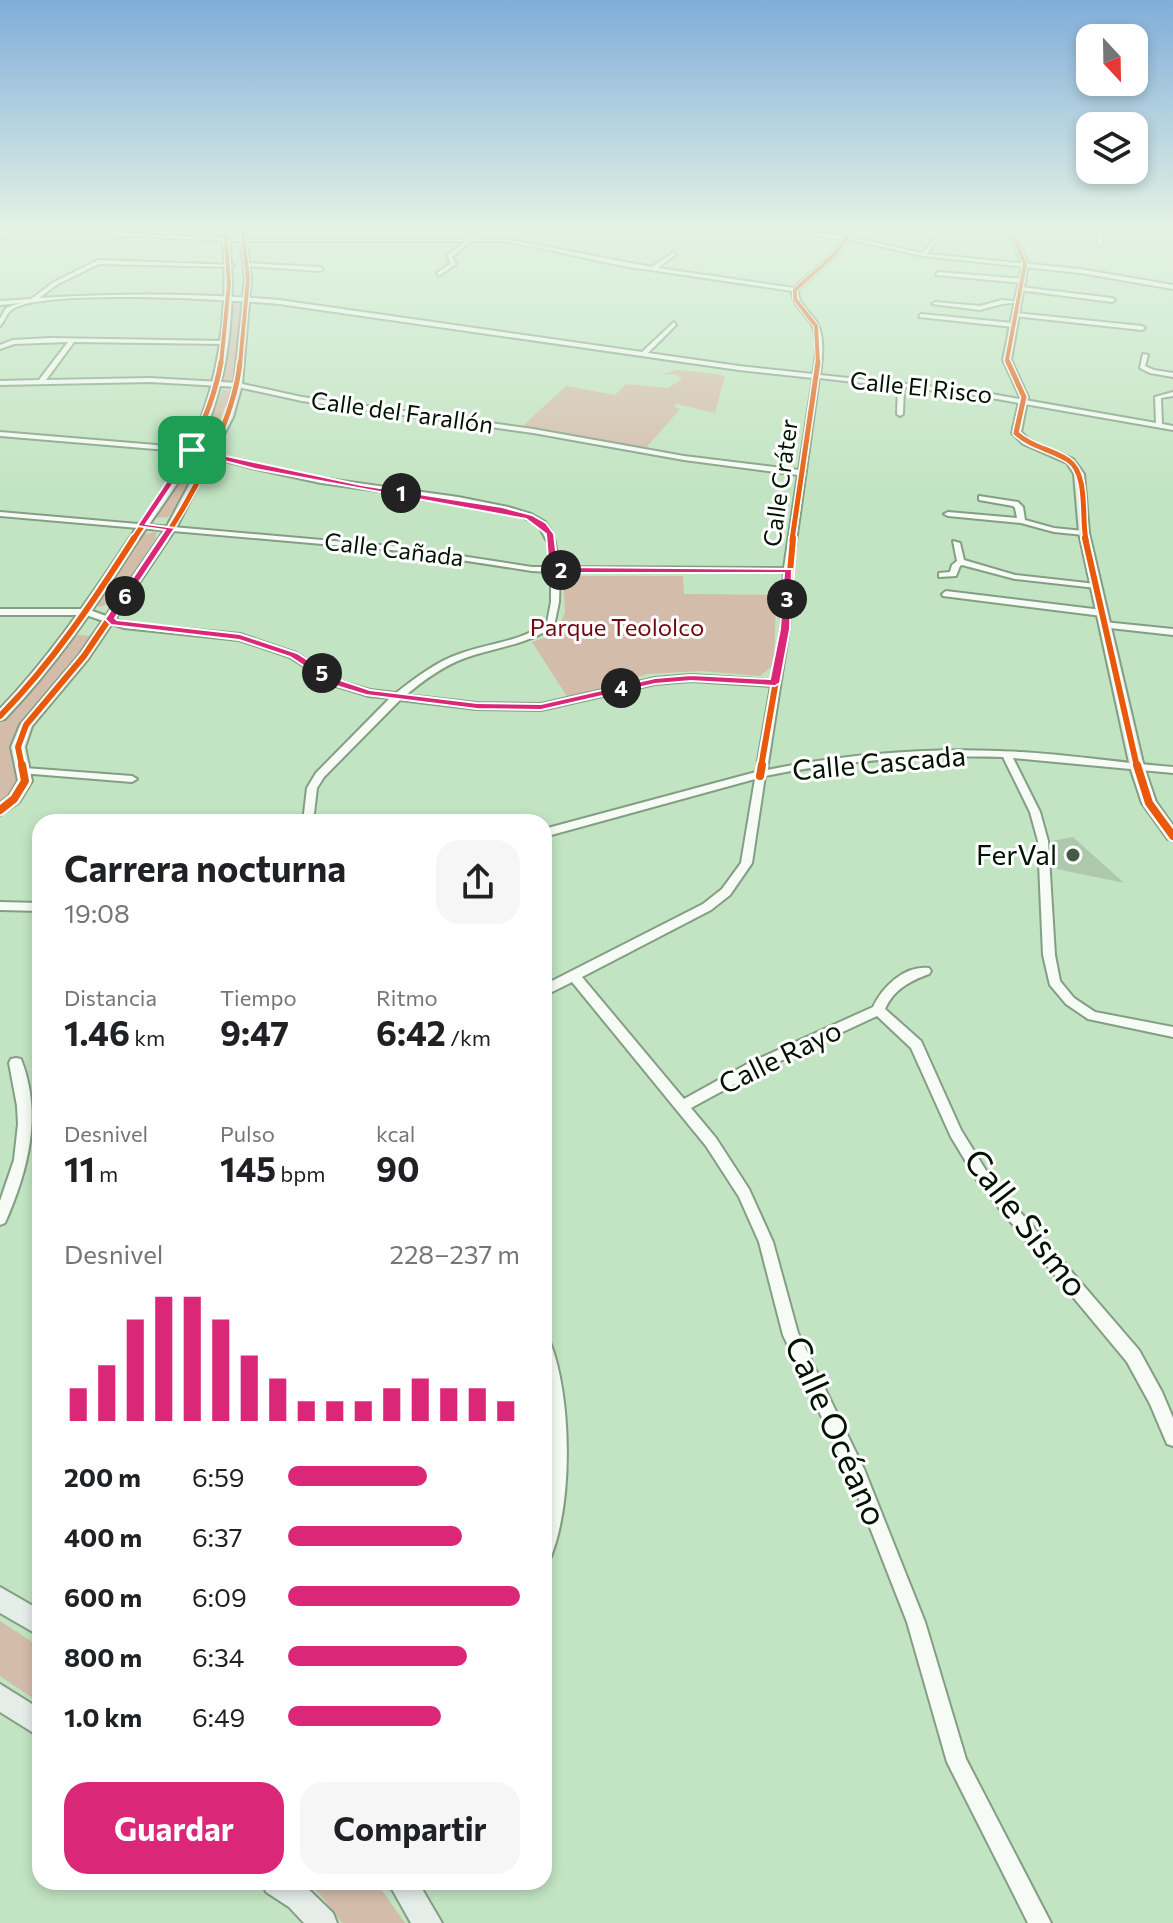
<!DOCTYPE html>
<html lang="es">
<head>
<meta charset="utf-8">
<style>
  :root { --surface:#fff; --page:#f6f6f6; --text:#202124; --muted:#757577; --accent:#db2777 }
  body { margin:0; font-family:Commissioner,sans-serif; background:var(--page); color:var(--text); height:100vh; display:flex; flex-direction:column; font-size:30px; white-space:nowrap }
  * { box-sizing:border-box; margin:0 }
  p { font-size:26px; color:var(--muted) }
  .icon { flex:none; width:44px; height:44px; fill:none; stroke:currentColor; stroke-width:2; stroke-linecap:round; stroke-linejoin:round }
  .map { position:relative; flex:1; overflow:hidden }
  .drawer { position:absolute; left:32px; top:814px; width:520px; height:1076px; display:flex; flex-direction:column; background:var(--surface); border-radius:24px; box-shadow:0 4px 12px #0003 }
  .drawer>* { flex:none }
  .needle { width:52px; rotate:158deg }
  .fabs { position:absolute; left:1076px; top:24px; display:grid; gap:16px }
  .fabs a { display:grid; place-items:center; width:72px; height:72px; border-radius:16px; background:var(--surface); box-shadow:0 4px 12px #0003; font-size:40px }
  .pin { position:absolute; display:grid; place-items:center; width:68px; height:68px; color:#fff; margin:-34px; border-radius:16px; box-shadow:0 4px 12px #0006 }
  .km { position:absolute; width:40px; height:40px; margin:-20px; border-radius:50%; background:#222; color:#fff; font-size:22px; line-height:40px; text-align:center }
  .round { display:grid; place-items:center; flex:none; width:84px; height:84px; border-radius:24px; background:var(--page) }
  .summary { display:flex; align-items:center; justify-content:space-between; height:136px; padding:0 32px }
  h1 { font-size:36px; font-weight:700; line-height:60px }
  .stats { display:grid; grid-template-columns:repeat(3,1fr); gap:12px; height:136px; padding:8px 32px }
  .stats div { display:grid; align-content:center }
  .stats b { font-size:34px; font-weight:700 }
  .stats small { font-size:22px; font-weight:400 }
  .stats p { font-size:22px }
  .chart { height:224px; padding:16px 32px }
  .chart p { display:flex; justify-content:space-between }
  .chart svg { width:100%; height:144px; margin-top:8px; stroke:var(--accent); stroke-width:6 }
  .button { display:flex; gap:16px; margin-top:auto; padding:16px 32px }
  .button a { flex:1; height:92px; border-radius:24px; background:var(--accent); color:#fff; font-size:32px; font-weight:700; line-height:92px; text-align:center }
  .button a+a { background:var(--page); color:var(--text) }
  ul { padding:0 32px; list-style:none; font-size:26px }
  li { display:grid; grid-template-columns:128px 96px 1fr; align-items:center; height:60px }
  li i { height:20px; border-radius:10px; background:var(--accent) }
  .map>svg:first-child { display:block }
  .green { fill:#d4bcaa }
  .building { fill:#aec8ad }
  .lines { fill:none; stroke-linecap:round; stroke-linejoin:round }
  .street-casing { stroke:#839e83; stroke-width:4 }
  .secondary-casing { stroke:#839e83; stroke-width:4 }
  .street { fill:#f6fbf6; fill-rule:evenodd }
  .secondary { fill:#e5ede9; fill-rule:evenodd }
  .cycleway-far3-casing { stroke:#fff; stroke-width:6 }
  .cycleway-far2-casing { stroke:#fff; stroke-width:8 }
  .cycleway-far1-casing { stroke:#fff; stroke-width:10 }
  .cycleway-casing { stroke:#fff; stroke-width:13 }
  .cycleway-far3 { stroke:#e8590c; stroke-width:4 }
  .cycleway-far2 { stroke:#e8590c; stroke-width:5 }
  .cycleway-far1 { stroke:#e8590c; stroke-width:6 }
  .cycleway { stroke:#e8590c; stroke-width:8 }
  .route { fill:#db2777; stroke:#fff; stroke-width:2; fill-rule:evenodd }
  .poi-dot { fill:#445c45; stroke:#fff; stroke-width:3 }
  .labels { text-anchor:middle; stroke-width:6; stroke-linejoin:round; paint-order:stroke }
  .far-street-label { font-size:24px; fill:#001301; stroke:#fff }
  .far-park-label { font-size:24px; fill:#6f0813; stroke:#fff }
  .street-label { font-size:28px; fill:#001301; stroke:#fff }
  .poi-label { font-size:28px; fill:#001301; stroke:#fff; text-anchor:end }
  .near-street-label { font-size:34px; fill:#001301; stroke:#fff }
</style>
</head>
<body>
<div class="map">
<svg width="1173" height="1923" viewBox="0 0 1173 1923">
  <rect width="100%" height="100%" fill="#c2e4c2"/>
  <g class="green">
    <path d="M242 301 233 381 225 382 222 379 233 303Z"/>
    <path d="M676 370C684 370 721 374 725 376L715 413 676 404 675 407 680 409 646 448 523 426 566 386 615 395 626 384 668 388 682 379 677 375 663 374Z"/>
    <path d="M223 390 231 391 211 444 199 447Z"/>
    <path d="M195 460 202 462 172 512 168 517 156 518 154 516 189 463Z"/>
    <path d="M156 532V538L114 602 99 607 97 605 141 535Z"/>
    <path d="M570 576H683L684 594 776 595 774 665 760 676 701 671 648 674 568 698 532 642 555 634 565 613 563 579Z"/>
    <path d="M76 635 92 636 16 730C0 766 38 770 0 805V721L39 682Z"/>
    <path d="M0 1621 40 1647V1703L0 1676Z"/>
    <path d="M304 1882H376L405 1923H342L319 1893Z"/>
  </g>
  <path class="building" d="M1073 837 1124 883 1057 869 1051 841Z"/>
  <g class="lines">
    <defs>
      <g id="street">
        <path d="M18 227 227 239H468L472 237 474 239H506L652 267 674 252 676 254 658 268 794 288 834 252 844 239 735 227 846 236 853 227H857L850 237 922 253 937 237 939 238 927 254 1080 269 1173 285V289L1080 273 923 256 848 239 838 254 798 290C798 305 810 311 817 323 825 337 822 360 820 375L974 391 1156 423 1155 397 1173 392V396L1161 398 1162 424 1173 426V430L974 395 904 387 903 414 900 416 897 414 898 387 819 378 792 570 789 629 767 770C850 753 936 747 1021 752 1072 755 1122 763 1173 767V773L1013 758 1040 812 1048 841 1055 955 1060 981 1074 998 1095 1012 1173 1027V1037L1088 1019 1066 1004 1050 985 1043 955 1038 841 1030 812 1003 757C923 755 844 760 765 776L752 863 730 895 711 910 582 977 684 1099 749 1063 873 1007C883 986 905 965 929 968L931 971 929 974C910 981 894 989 885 1009L921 1041 961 1130 990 1177 1139 1350 1162 1392 1173 1418V1446L1167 1444 1150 1404 1127 1362 980 1185 951 1137 911 1048 877 1016 759 1071 691 1108 716 1138 749 1189 773 1242 798 1333 864 1469 925 1622 966 1759 1051 1923H1028L947 1762 907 1622 851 1479 783 1335 759 1242 739 1197 706 1146 572 982 544 996V985L703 904 722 889 741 863 755 779 544 837V829L756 772 771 686 691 681 655 684 541 710 477 709 400 700 324 777 317 788 313 822H303L307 788 316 773 390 698 369 696 333 685 290 657 239 640 124 628 86 615H0V609H87L125 623 240 634 296 653 339 681 370 690 396 693C415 678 436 662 459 654 489 643 520 642 547 623L551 602V572L532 571 402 551 0 516V512L402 547 532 567H551L548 543 539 526 525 518 506 511 458 502 321 483 256 469 191 452 0 436V432L192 448 256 465 321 478 458 497 508 507 531 514 545 522 551 531 555 543 559 567 784 568 798 475 684 460 533 433 302 401 238 387 150 382 0 385V381L39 380 68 342 14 344 0 349V345L13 340 50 338 224 341 226 344 74 342 46 380 150 378 238 383 302 397 533 429 684 456 799 470 813 378 739 370 279 304C238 300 34 287 10 311 6 315 4 322 0 326V319L6 308 20 303 0 305V301L31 299 54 282 98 260 234 265 231 267 99 264 58 284 39 298C119 293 199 293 279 300L642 352 674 322 676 325 648 353 739 366 813 374C816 359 819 337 811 323 804 312 792 305 792 291L623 266 506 241H471L452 257 456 264 439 276 437 273 451 263 447 256 465 241H227L18 230 0 239V236ZM560 572H784L781 629 772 680 691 675 655 678 541 704 477 703 406 695C424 680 443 666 465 658 496 647 527 645 554 626L559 602Z"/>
        <path d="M1100 227H1104L1102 244 1100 245 1098 244Z"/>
        <path d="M1108 227 1173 231V233L1110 228Z"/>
        <path d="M247 263 320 267 323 269 320 271 245 266Z"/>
        <path d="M938 272 1023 279 1026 281 1023 283 936 275Z"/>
        <path d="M1021 287 1112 298 1115 300 1112 302 1019 290Z"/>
        <path d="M1002 300 1021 302 1002 304 980 310 932 304 935 302 980 306Z"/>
        <path d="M1015 313 1142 326 1145 328 1142 330 1013 316Z"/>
        <path d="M921 314 1013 323 1016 325 1013 327 919 317Z"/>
        <path d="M1143 354 1148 355 1145 366 1154 370 1173 373V377L1150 373 1140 368Z"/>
        <path d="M979 496 1018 502 1023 507 1025 520 1054 528 1084 531 1088 533 1084 535 1054 532 1021 523 948 516 944 514 948 512 1017 518 1015 508 1013 506 979 500Z"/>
        <path d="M953 541 960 543 964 560 1015 575 1096 584 1100 586 1096 588 1015 579 962 565 960 566 956 576 939 577V573L950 572 952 565 957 561Z"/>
        <path d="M946 591 1102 610 1106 613 1102 616 943 596 942 594Z"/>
        <path d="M1104 622 1173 629V635L1101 627 1100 625Z"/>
        <path d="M25 768 132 776 137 779 132 782 21 773 20 771Z"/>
        <path d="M0 902 40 903V911L0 910Z"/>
        <path d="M16 1058 21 1059C43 1114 28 1171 5 1223L0 1225V1201L14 1160 18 1124 17 1106 9 1063 11 1059Z"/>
        <path d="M544 1339 550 1342C572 1397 573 1504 550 1559L544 1562V1516L550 1475 551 1450 544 1386Z"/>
      </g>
      <g id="secondary">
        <path d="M222 227H228C237 302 231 378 198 447 181 483 151 520 129 554 91 614 54 667 5 719L0 720V709C46 661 82 609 119 554 141 520 171 483 189 447 222 378 229 303 222 227Z"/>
        <path d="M239 227H245L251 279 242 385 233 417 176 528 88 659 32 726 25 747 32 781 19 802 0 815V803L9 796 18 781 11 747 20 725 80 654 166 528 225 417 234 385 245 279Z"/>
        <path d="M1007 227H1013L1028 264 1011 360 1028 397 1021 432 1029 440 1073 459 1084 474 1089 533 1144 767 1156 802 1173 826V841L1168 839 1142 803 1130 767 1079 533 1074 474 1067 463 1023 444 1012 433 1020 397 1003 360 1022 264Z"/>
        <path d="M0 1587 40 1610V1636L0 1613Z"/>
        <path d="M0 1684 40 1709V1737L0 1712Z"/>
        <path d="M262 1882H301L333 1913 337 1923H304L289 1907 266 1892Z"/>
        <path d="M388 1882H418L442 1923H411Z"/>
      </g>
    </defs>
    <use href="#street" class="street-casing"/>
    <use href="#secondary" class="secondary-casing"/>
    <use href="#street" class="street"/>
    <use href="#secondary" class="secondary"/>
    <defs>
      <g id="cycleway-far3">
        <path d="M221 364 229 284 225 227"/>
        <path d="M240 364 248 279 242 227"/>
        <path d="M818 364 816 326 795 299V290L836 253 855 227"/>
        <path d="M1009 364 1007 360 1025 264 1010 227"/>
      </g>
      <g id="cycleway-far2">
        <path d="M1008 362 1024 397 1016 433C1031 447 1051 449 1068 460 1089 474 1081 518 1086 540"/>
        <path d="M133 540C170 483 209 431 221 362"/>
        <path d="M163 540C194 494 235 417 240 362"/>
        <path d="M792 540 818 362"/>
      </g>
      <g id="cycleway-far1">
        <path d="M1085 538 1137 767"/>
        <path d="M0 716C53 662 93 602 134 538"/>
        <path d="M22 767 18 747 26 725 84 656 164 538"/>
        <path d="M761 767 785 629 793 538"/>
      </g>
      <g id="cycleway">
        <path d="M1137 765 1149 803 1173 836"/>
        <path d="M760 776 762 765"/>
        <path d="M0 810 14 799 25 781 22 765"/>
      </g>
    </defs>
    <use href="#cycleway-far3" class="cycleway-far3-casing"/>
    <use href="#cycleway-far2" class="cycleway-far2-casing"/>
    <use href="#cycleway-far1" class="cycleway-far1-casing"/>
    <use href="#cycleway" class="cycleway-casing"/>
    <use href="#cycleway-far3" class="cycleway-far3"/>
    <use href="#cycleway-far2" class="cycleway-far2"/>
    <use href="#cycleway-far1" class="cycleway-far1"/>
    <use href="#cycleway" class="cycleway"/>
  </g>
  <linearGradient id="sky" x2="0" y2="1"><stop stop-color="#80adda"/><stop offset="0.46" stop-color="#e4f3e4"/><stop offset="1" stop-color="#e4f3e4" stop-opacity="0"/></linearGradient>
  <rect width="1173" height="496" fill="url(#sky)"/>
  <path class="route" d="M189 448 361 485 502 507 532 515 546 523 554 534 558 567 792 569 790 629 780 683 775 686 691 681 655 684 541 710 477 709 366 695 333 685 290 657 239 640 111 625 105 619 165 530 137 526ZM194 453 255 469 526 519 546 534 549 570 554 573H784L780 629 770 679 691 675 655 678 541 704 477 703 370 690 340 680 297 653 240 634 117 620 115 618 175 528 146 524Z"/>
  <circle class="poi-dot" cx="1073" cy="855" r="8"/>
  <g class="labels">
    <g class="far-street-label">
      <text transform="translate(921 388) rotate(6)" y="8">Calle El Risco</text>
      <text transform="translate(402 413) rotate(8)" y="8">Calle del Farallón</text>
      <text transform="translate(781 483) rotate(-82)" y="8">Calle Cráter</text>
      <text transform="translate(394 550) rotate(7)" y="8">Calle Cañada</text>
    </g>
    <g class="far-park-label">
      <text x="617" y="636">Parque Teololco</text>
    </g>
    <g class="street-label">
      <text transform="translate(879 763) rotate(-5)" y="10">Calle Cascada</text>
      <text transform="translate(780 1057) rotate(-26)" y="10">Calle Rayo</text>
    </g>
    <g class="poi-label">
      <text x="1057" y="865">FerVal</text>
    </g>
    <g class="near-street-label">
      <text transform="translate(1026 1223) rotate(52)" y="12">Calle Sismo</text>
      <text transform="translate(836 1431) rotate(66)" y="12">Calle Océano</text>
    </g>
  </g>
</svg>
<div class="fabs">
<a><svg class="needle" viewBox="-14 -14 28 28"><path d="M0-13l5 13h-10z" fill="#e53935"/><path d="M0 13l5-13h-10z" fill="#757577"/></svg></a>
<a><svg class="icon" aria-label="layers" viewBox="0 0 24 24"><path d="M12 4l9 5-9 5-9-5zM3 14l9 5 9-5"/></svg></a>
</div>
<div class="pin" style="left:192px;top:450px;background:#1e9e55"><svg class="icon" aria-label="arrive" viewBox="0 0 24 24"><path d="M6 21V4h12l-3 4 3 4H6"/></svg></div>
<b class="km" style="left:401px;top:493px">1</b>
<b class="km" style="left:561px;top:570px">2</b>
<b class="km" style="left:787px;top:599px">3</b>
<b class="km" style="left:621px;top:688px">4</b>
<b class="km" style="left:322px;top:673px">5</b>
<b class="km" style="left:125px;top:596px">6</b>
<section class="drawer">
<div class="summary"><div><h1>Carrera nocturna</h1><p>19:08</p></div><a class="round"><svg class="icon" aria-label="share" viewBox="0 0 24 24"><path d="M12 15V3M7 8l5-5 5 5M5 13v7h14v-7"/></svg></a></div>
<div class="stats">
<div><p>Distancia</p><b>1.46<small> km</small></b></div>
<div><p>Tiempo</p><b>9:47</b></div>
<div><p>Ritmo</p><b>6:42<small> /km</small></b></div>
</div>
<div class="stats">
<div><p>Desnivel</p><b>11<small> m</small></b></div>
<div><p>Pulso</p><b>145<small> bpm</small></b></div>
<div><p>kcal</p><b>90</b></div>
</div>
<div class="chart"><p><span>Desnivel</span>228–237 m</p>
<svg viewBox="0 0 160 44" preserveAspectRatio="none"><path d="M5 44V34M15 44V27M25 44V13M35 44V6M45 44V6M55 44V13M65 44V24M75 44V31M85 44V38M95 44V38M105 44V38M115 44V34M125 44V31M135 44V34M145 44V34M155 44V38"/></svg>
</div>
<ul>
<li><b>200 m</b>6:59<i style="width:60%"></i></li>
<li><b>400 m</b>6:37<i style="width:75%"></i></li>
<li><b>600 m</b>6:09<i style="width:100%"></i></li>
<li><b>800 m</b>6:34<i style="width:77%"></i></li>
<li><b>1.0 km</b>6:49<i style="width:66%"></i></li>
</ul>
<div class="button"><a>Guardar</a><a>Compartir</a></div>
</section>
</div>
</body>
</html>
